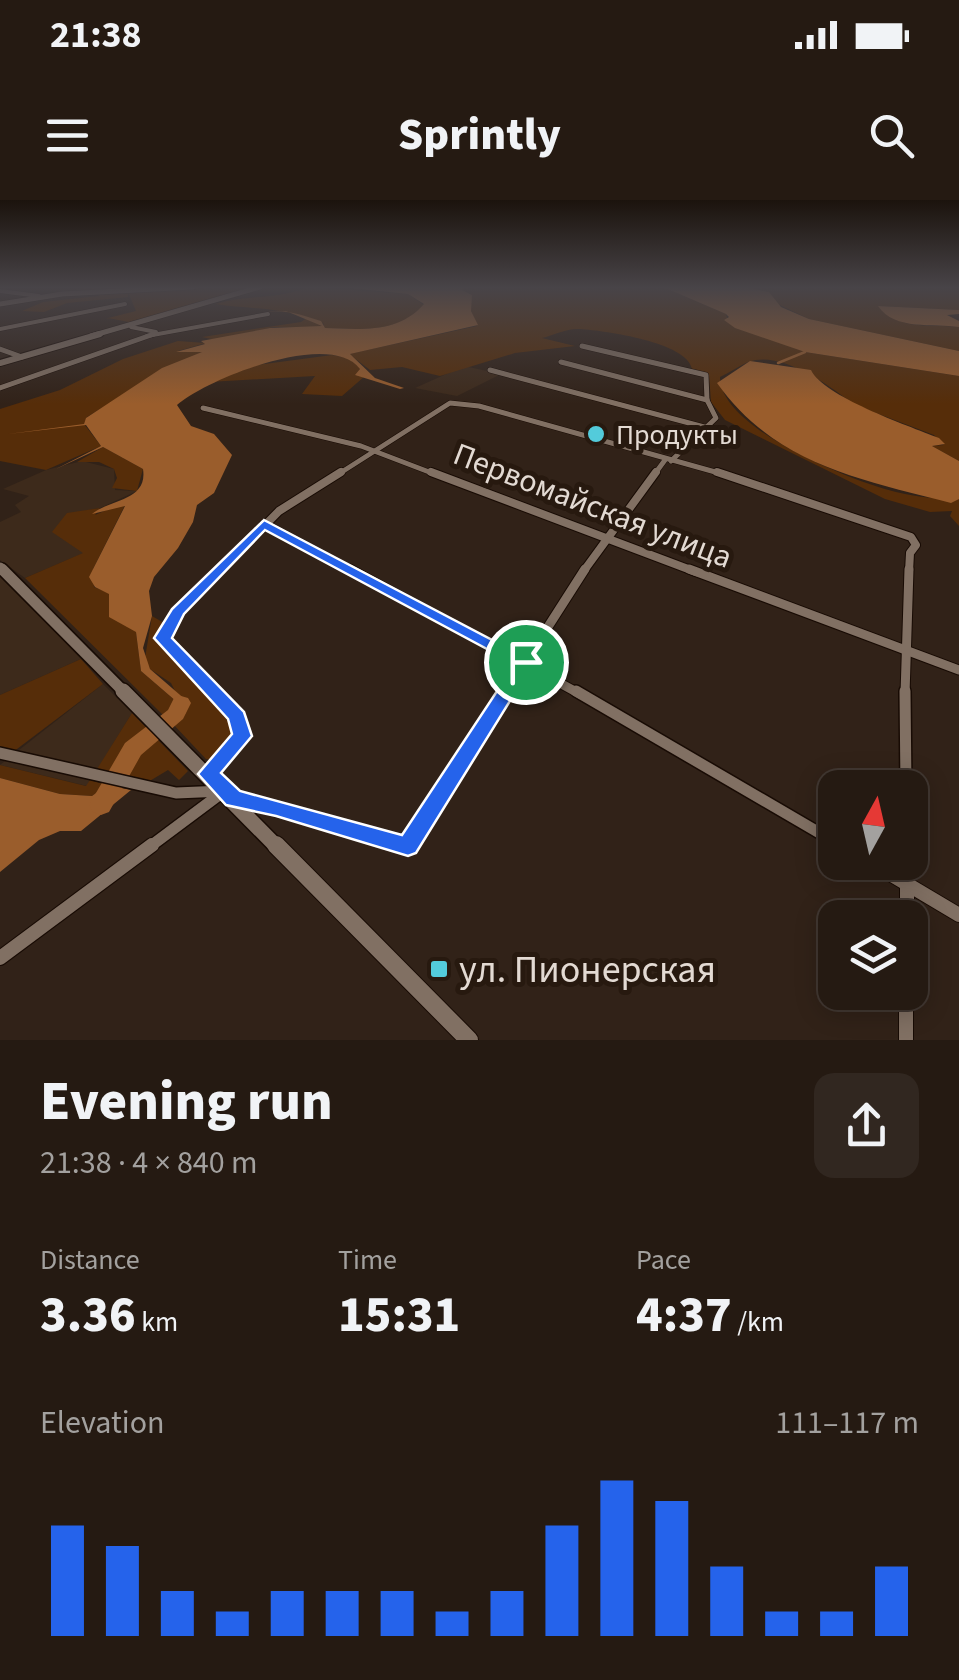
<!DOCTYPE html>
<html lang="en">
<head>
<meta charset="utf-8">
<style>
  :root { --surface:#251a12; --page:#312720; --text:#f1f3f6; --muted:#a3a19f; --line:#423832; --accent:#2563eb }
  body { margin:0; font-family:"Source Sans 3",sans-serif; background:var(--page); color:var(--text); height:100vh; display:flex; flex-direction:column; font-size:38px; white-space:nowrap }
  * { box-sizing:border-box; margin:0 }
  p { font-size:32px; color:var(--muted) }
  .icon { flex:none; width:55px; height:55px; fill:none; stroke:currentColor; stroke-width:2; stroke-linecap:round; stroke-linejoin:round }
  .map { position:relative; height:840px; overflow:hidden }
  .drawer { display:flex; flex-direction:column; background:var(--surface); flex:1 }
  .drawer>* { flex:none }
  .needle { width:65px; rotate:8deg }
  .tools { position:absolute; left:818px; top:570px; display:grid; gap:20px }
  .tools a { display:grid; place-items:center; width:110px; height:110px; border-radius:20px; background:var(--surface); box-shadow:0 5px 25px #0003,0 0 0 2px var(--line); font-size:50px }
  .pin { position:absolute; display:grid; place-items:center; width:85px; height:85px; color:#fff; margin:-42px; border:5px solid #fff; border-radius:50%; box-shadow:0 2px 10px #0007 }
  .round { display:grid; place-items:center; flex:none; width:105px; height:105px; border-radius:20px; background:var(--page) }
  .headline { display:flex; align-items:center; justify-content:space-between; height:170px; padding:0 40px }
  h1 { font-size:55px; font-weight:800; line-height:75px }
  .metrics { display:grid; grid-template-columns:repeat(3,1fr); gap:15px; height:170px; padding:10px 40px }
  .metrics div { display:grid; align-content:center }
  .metrics b { font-size:50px; font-weight:800 }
  .metrics small { font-size:28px; font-weight:400 }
  .metrics p { font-size:28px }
  .chart { height:280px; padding:20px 40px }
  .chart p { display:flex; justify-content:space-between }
  .chart svg { width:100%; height:180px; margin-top:10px; stroke:var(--accent); stroke-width:6 }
  .status { display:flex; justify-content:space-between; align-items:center; height:70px; padding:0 50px; background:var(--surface); direction:ltr }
  .status svg { height:28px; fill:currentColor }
  header { display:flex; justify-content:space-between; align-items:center; height:130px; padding:0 40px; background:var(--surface); font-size:45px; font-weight:800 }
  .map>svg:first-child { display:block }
  .built { fill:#3d2a1b }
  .green { fill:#562d09 }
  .water { fill:#9a5d2c }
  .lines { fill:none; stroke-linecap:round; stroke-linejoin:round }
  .stream { stroke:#9a5d2c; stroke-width:2.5 }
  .river { fill:#9a5d2c; fill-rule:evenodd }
  .street-far5-casing { stroke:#180b04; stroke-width:5 }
  .street-far4-casing { stroke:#180b04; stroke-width:6 }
  .street-far3-casing { stroke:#180b04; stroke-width:10 }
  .street-far2-casing { stroke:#180b04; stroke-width:11 }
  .street-far1-casing { stroke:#180b04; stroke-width:14 }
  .street-casing { stroke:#180b04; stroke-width:16 }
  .secondary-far5-casing { stroke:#180b04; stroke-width:6 }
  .secondary-far4-casing { stroke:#180b04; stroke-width:8 }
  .secondary-far3-casing { stroke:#180b04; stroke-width:11 }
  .secondary-far2-casing { stroke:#180b04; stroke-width:14 }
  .secondary-far1-casing { stroke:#180b04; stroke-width:18 }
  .secondary-casing { stroke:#180b04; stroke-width:20 }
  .street-far5 { stroke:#817063; stroke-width:4 }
  .street-far4 { stroke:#817063; stroke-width:5 }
  .street-far3 { stroke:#817063; stroke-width:8 }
  .street-far2 { stroke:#817063; stroke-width:9 }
  .street-far1 { stroke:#817063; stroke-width:11 }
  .street { stroke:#817063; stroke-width:14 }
  .secondary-far5 { stroke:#817063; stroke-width:5 }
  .secondary-far4 { stroke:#817063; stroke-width:6 }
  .secondary-far3 { stroke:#817063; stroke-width:9 }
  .secondary-far2 { stroke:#817063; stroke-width:11 }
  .secondary-far1 { stroke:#817063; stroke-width:15 }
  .secondary { stroke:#817063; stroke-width:18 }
  .route { fill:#2563eb; stroke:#fff; stroke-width:2.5; fill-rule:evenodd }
  .poi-dot { fill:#53cbdb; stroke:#27190f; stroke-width:4 }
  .labels { text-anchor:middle; stroke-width:10; stroke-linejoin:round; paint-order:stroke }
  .far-poi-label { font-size:28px; fill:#e3dad3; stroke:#27190f; text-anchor:start }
  .street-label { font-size:32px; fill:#e3dad3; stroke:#27190f }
  .near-poi-label { font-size:38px; fill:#e3dad3; stroke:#27190f; text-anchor:start }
</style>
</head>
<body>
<div class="status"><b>21:38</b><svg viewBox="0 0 49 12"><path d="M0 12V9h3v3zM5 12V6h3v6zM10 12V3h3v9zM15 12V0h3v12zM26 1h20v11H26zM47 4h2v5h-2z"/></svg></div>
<header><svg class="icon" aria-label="menu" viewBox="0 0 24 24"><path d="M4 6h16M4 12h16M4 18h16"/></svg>Sprintly<svg class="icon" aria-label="search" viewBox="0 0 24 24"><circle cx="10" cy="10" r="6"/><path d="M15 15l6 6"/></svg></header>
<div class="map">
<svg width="959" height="840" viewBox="0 0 959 840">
  <rect width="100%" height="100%" fill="#312218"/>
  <g class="built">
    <path d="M464 166 501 174 457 196 415 188Z"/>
    <path d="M82 261 114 269 115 290 137 291 100 308 67 314 84 353 25 378 0 360V322L21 312 15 305 29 296 3 289 46 270Z"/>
    <path d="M0 372 81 459 0 495Z"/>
    <path d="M103 484 132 513 87 586 0 565Z"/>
  </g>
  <g class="green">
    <path d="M86 87H258L139 124 108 118 92 122 136 111 128 92V97L67 103 44 112 22 111 43 102 99 96 102 92H68Z"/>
    <path d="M308 87 408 94 424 105C398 134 360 129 324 128L323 122 321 128 274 127 216 140 202 137 301 122 307 118C279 107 246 109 216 104 248 94 278 100 308 87Z"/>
    <path d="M464 87H663L726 114 728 122 805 152 959 176V261L932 246 944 245 934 235 834 197 847 199C825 183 780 150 748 162 739 166 729 173 720 177 719 228 853 282 896 292 917 297 938 299 959 299V326L950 316 952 311 930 312 885 299 725 220 711 202 709 175 692 169C687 142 606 131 580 129 567 128 554 135 542 138L575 146 515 153 440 176 402 167 370 170 349 154 477 126 471 111V94L461 90Z"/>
    <path d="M742 87H959V110L879 106C897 131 932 124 959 127V151L809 119Z"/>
    <path d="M178 141 206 143 178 151 203 152 159 172 87 217 84 224 101 246 46 270 0 261V209L60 190 123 159Z"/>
    <path d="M332 155 348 158 360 167 359 176H365L342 196 302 194 315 176 209 182 257 165Z"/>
    <path d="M103 247 143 269 137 291 112 288 117 278 114 269 99 262H77Z"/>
    <path d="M118 305H125L93 369 94 387 109 393 111 404 136 432 141 471 177 502 165 517 25 378 83 353 52 332 67 313 100 308 95 315Z"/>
    <path d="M152 416 164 423 161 442 232 517 237 536 217 560 206 559 172 523 186 513 171 483 150 469 145 458Z"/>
    <path d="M81 459 103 484 13 552 0 549V495Z"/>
    <path d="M132 513 188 571 179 580 168 570 148 582 97 569Z"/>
    <path d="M0 565 86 586 90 580 107 585 92 596 60 594 0 578Z"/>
  </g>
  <g class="water">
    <path d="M343 87H464L462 90 472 95 471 111 478 125 350 154 375 178 404 188 400 189 355 175 360 169C330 129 207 179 177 205L191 226 214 234 232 255 214 293 197 305 193 322 178 348 154 377 149 391 152 416 143 448 150 469 187 501 186 513 172 523 165 517 177 502 141 471 136 432 109 417V394L95 387 89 377 125 306 92 314C110 299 148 301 143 269L103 247 56 269 101 246 86 225 8 234 84 224 86 218 162 168 202 152H176L205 144 201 141 270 128 322 126 286 111 266 112C286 109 302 115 321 121L325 128C360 129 398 134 424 104L408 94Z"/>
    <path d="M663 87H742L769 92 781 107 809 119 959 151V176L805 152 735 128 724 120 729 117 726 114Z"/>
    <path d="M878 106 959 110V114L947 115 959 121V127C933 123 895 131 878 106Z"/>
    <path d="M750 161 811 170C823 196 906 225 939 238L945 244 932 246 959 261V299L951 303C858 279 775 264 717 183Z"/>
    <path d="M0 578 60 594 92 596 107 585 131 590 81 631H60L39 640 0 672Z"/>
  </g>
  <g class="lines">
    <path class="stream" d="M778 163 805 152"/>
    <path class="river" d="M181 496 188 498 191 503 183 519 141 555 109 612 101 615 93 612 89 605 125 543 168 510 174 498Z"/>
    <defs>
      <g id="street-far5">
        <path d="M0 91 39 96"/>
        <path d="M131 127 156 132"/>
        <path d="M0 129 125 104"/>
        <path d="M147 136 268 114"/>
      </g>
      <g id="street-far4">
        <path d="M582 146 706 175 707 200 716 218 671 261"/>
        <path d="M0 149 22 157"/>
        <path d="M561 162 707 200"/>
        <path d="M490 170 708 228"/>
        <path d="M0 188 154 134"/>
        <path d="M203 208 361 246 437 275"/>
        <path d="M337 275 450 203 479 206 726 275"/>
        <path d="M654 275 665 260"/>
      </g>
      <g id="street-far3">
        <path d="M431 272 696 372"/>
        <path d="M717 272 911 337 916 345 910 353 909 372"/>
        <path d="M264 324 354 372"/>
        <path d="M219 372 279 311 341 272"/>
        <path d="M583 372 656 272"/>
      </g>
      <g id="street-far2">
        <path d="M350 369 580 494"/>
        <path d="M689 369 959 470"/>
        <path d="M215 494 165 442 168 423 221 369"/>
        <path d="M505 494 585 369"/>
        <path d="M905 494 909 369"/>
      </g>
      <g id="street-far1">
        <path d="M576 491 835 642"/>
        <path d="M905 491 906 588"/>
        <path d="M0 553 176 593 223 591"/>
        <path d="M208 574C246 538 249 529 212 491"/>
        <path d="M234 599 408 646 507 491"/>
        <path d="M148 648 223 592"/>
      </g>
      <g id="street">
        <path d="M405 645H409"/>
        <path d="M870 662 959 715"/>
        <path d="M907 662V718"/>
        <path d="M0 758 152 645"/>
        <path d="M906 792V840"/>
      </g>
      <g id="secondary-far5">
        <path d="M0 104 62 94 193 87"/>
        <path d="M91 136 260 87"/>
      </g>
      <path id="secondary-far4" d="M0 163 100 134"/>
      <path id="secondary-far3" d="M0 367 5 372"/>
      <path id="secondary-far2" d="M2 369 126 494"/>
      <path id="secondary-far1" d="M123 491 278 648"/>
      <path id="secondary" d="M276 645 469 840"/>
    </defs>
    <use href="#street-far5" class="street-far5-casing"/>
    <use href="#street-far4" class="street-far4-casing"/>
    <use href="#street-far3" class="street-far3-casing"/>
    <use href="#street-far2" class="street-far2-casing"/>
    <use href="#street-far1" class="street-far1-casing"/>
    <use href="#street" class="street-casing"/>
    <use href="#secondary-far5" class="secondary-far5-casing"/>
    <use href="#secondary-far4" class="secondary-far4-casing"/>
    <use href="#secondary-far3" class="secondary-far3-casing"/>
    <use href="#secondary-far2" class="secondary-far2-casing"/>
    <use href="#secondary-far1" class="secondary-far1-casing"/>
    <use href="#secondary" class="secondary-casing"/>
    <use href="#street-far5" class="street-far5"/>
    <use href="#street-far4" class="street-far4"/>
    <use href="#street-far3" class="street-far3"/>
    <use href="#street-far2" class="street-far2"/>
    <use href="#street-far1" class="street-far1"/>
    <use href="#street" class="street"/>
    <use href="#secondary-far5" class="secondary-far5"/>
    <use href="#secondary-far4" class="secondary-far4"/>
    <use href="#secondary-far3" class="secondary-far3"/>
    <use href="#secondary-far2" class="secondary-far2"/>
    <use href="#secondary-far1" class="secondary-far1"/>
    <use href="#secondary" class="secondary"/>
  </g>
  <linearGradient id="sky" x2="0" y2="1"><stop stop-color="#1b130d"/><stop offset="0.43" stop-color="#484448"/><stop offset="1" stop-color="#484448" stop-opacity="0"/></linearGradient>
  <rect width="959" height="204" fill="url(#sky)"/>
  <path class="route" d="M264 320 534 462 416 653 408 656 276 616 226 605 198 574 232 534 228 519 154 438 172 409ZM265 330 515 464 402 635 240 591 221 573 252 536 244 512 172 438 184 414Z"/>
  <g class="poi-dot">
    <circle cx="596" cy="234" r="10"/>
    <rect x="429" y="759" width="20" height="20" rx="5"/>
  </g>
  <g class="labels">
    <g class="far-poi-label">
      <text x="616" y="244">Продукты</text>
    </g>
    <g class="street-label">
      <text transform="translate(593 305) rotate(21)" y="11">Первомайская улица</text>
    </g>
    <g class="near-poi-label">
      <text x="459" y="782">ул. Пионерская</text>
    </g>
  </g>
</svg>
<div class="tools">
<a><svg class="needle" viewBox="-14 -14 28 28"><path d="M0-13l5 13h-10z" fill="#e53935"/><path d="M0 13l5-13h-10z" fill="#a3a19f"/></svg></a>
<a><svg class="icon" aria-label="layers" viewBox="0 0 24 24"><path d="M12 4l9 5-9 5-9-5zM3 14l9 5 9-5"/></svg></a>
</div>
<div class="pin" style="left:526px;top:462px;background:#1e9e55"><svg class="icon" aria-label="arrive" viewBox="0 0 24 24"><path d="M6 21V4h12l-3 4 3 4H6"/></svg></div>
</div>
<section class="drawer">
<div class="headline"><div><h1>Evening run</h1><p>21:38 · 4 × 840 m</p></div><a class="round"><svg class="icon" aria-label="share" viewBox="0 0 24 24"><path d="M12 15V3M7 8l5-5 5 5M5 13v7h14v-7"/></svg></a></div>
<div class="metrics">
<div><p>Distance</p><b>3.36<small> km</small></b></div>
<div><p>Time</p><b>15:31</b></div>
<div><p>Pace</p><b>4:37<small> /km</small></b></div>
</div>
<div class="chart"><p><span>Elevation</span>111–117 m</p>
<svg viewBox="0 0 160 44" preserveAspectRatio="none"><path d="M5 44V17M15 44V22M25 44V33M35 44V38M45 44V33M55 44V33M65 44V33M75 44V38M85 44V33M95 44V17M105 44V6M115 44V11M125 44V27M135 44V38M145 44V38M155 44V27"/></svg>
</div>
</section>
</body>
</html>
